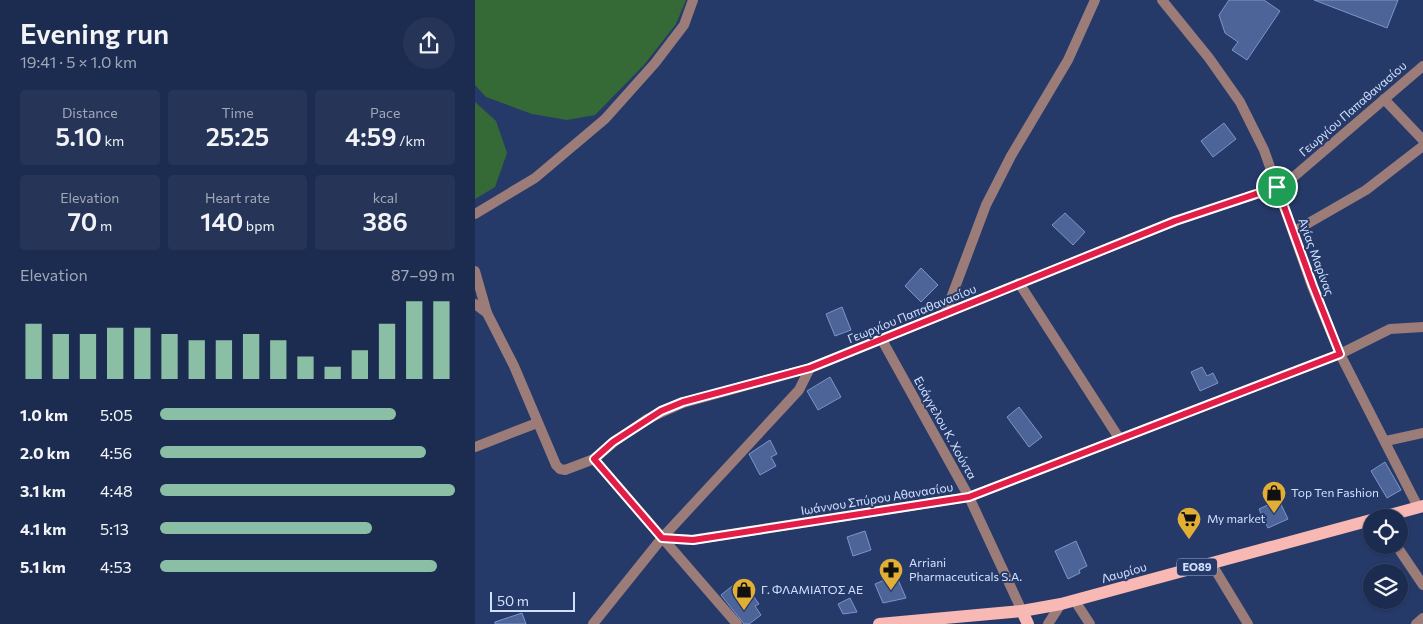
<!DOCTYPE html>
<html lang="en">
<head>
<meta charset="utf-8">
<style>
  :root { --surface:#1c2c50; --page:#253457; --text:#f1f3f6; --muted:#a0a7b7; --line:#3a4867; --accent:#8abfa5 }
  body { margin:0; font-family:Commissioner,sans-serif; background:var(--page); color:var(--text); height:100vh; display:flex; flex-direction:column; font-size:19px; white-space:nowrap }
  * { box-sizing:border-box; margin:0 }
  p { font-size:16px; color:var(--muted) }
  .icon { flex:none; width:28px; height:28px; fill:none; stroke:currentColor; stroke-width:2; stroke-linecap:round; stroke-linejoin:round }
  .map { position:relative; flex:1; overflow:hidden }
  .drawer { display:flex; flex-direction:column; background:var(--surface); width:475px }
  .drawer>* { flex:none }
  .tools { position:absolute; left:888px; top:509px; display:grid; gap:10px }
  .tools a { display:grid; place-items:center; width:45px; height:45px; border-radius:50%; background:var(--surface); box-shadow:0 1px 4px #0004,0 0 0 1px var(--line); font-size:25px }
  .scale { position:absolute; left:15px; bottom:12px; width:85px; box-sizing:border-box; padding-left:5px; border:2px solid #d1e0fe; border-top:0; font-size:14px; line-height:18px; white-space:nowrap; color:#d1e0fe; -webkit-text-stroke:4px #263a6a; paint-order:stroke }
  .pin { position:absolute; display:grid; place-items:center; width:42px; height:42px; color:#fff; margin:-21px; border:2px solid #fff; border-radius:50%; box-shadow:0 1px 5px #0007 }
  .round { display:grid; place-items:center; flex:none; width:52px; height:52px; border-radius:26px; background:var(--page) }
  .summary { display:flex; align-items:center; justify-content:space-between; height:85px; padding:0 20px }
  h1 { font-size:28px; font-weight:600; line-height:38px }
  .metrics { display:grid; grid-template-columns:repeat(3,1fr); gap:8px; height:85px; padding:5px 20px }
  .metrics div { display:grid; align-content:center; border-radius:5px; background:var(--page); text-align:center }
  .metrics b { font-size:25px; font-weight:600 }
  .metrics small { font-size:14px; font-weight:400 }
  .metrics p { font-size:14px }
  .chart { height:140px; padding:10px 20px }
  .chart p { display:flex; justify-content:space-between }
  .chart svg { width:100%; height:90px; margin-top:5px; stroke:var(--accent); stroke-width:6 }
  ul { padding:0 20px; list-style:none; font-size:16px }
  li { display:grid; grid-template-columns:80px 60px 1fr; align-items:center; height:38px }
  li i { height:12px; border-radius:6px; background:var(--accent) }
  main { display:flex; flex:1; min-height:0 }
  .map>svg:first-child { display:block }
  .green { fill:#356a37 }
  .building { fill:#4c6497; stroke:#7b95cc }
  .lines { fill:none; stroke-linecap:round; stroke-linejoin:round }
  .minor { stroke:#9b7c79; stroke-width:10 }
  .tertiary { stroke:#9b7c79; stroke-width:10 }
  .primary { stroke:#f8b8b3; stroke-width:12 }
  .route-casing { stroke:#fff; stroke-width:10 }
  .route { stroke:#e11d48; stroke-width:6 }
  .labels { text-anchor:middle; stroke-width:4; stroke-linejoin:round; paint-order:stroke }
  .shield { fill:#263a6a; stroke:#9eaed2; stroke-width:1 }
  .shield-label { font-size:11px; font-weight:bold; fill:#d1e0fe }
  .street-label { font-size:12px; fill:#d1e0fe; stroke:#263a6a }
  .poi-label { font-size:12px; fill:#d1e0fe; stroke:#263a6a; text-anchor:start }
</style>
</head>
<body>
<main>
<section class="drawer">
<div class="summary"><div><h1>Evening run</h1><p>19:41 · 5 × 1.0 km</p></div><a class="round"><svg class="icon" aria-label="share" viewBox="0 0 24 24"><path d="M12 15V3M7 8l5-5 5 5M5 13v7h14v-7"/></svg></a></div>
<div class="metrics">
<div><p>Distance</p><b>5.10<small> km</small></b></div>
<div><p>Time</p><b>25:25</b></div>
<div><p>Pace</p><b>4:59<small> /km</small></b></div>
</div>
<div class="metrics">
<div><p>Elevation</p><b>70<small> m</small></b></div>
<div><p>Heart rate</p><b>140<small> bpm</small></b></div>
<div><p>kcal</p><b>386</b></div>
</div>
<div class="chart"><p><span>Elevation</span>87–99 m</p>
<svg viewBox="0 0 160 44" preserveAspectRatio="none"><path d="M5 44V17M15 44V22M25 44V22M35 44V19M45 44V19M55 44V22M65 44V25M75 44V25M85 44V22M95 44V25M105 44V33M115 44V38M125 44V30M135 44V17M145 44V6M155 44V6"/></svg>
</div>
<ul>
<li><b>1.0 km</b>5:05<i style="width:80%"></i></li>
<li><b>2.0 km</b>4:56<i style="width:90%"></i></li>
<li><b>3.1 km</b>4:48<i style="width:100%"></i></li>
<li><b>4.1 km</b>5:13<i style="width:72%"></i></li>
<li><b>5.1 km</b>4:53<i style="width:94%"></i></li>
</ul>
</section>
<div class="map">
<svg width="948" height="624" viewBox="0 0 948 624">
  <rect width="100%" height="100%" fill="#263a6a"/>
  <g class="green">
    <path d="M0 0H211L201 24 169 65 120 115 92 120 57 114 11 97 0 85Z"/>
    <path d="M0 102 21 121 32 153 20 187 0 199Z"/>
  </g>
  <g class="building">
    <path d="M754 0H789L805 11 772 60 757 50 763 42 750 33 744 15Z"/>
    <path d="M839 0H923L912 28Z"/>
    <path d="M749 123 761 139 738 157 726 141Z"/>
    <path d="M590 213 610 232 598 245 577 225Z"/>
    <path d="M446 268 463 285 446 302 430 286Z"/>
    <path d="M367 307 376 330 360 336 351 314Z"/>
    <path d="M727 367 732 376 738 373 743 383 725 391 716 372Z"/>
    <path d="M355 377 366 397 343 410 332 391Z"/>
    <path d="M544 407 567 437 554 447 532 417Z"/>
    <path d="M295 440 302 454 296 457 301 466 285 475 274 454Z"/>
    <path d="M910 462 926 490 912 498 896 471Z"/>
    <path d="M804 500 813 519 793 528 784 509Z"/>
    <path d="M390 531 396 550 378 556 372 537Z"/>
    <path d="M601 541 612 566 604 570 605 573 593 579 580 551Z"/>
    <path d="M421 575 431 598 408 603 400 584Z"/>
    <path d="M266 579 284 604 280 606 286 615 274 624H269L246 595Z"/>
    <path d="M375 598 382 612 368 614 363 604Z"/>
    <path d="M47 613 51 624H20V622Z"/>
  </g>
  <g class="lines">
    <g class="minor">
      <path d="M909 99 948 140"/>
      <path d="M0 214 60 178 130 119 180 63 209 25 218 0"/>
      <path d="M818 232 891 190 948 146"/>
      <path d="M0 271 12 313"/>
      <path d="M544 283 644 438"/>
      <path d="M0 304 12 313 39 366 81 465 85 469 90 470 119 459 139 442 172 419 208 403 335 368 700 221 802 187 815 180 948 66"/>
      <path d="M470 314 511 205 536 156 593 60 620 0"/>
      <path d="M407 340 494 497 547 611"/>
      <path d="M911 441 948 433"/>
      <path d="M0 447 62 423"/>
      <path d="M119 459 262 624"/>
      <path d="M187 538 217 540 494 497 865 354 915 329 948 327"/>
      <path d="M921 545 948 585"/>
      <path d="M736 563 773 624"/>
      <path d="M600 601 615 624"/>
      <path d="M118 624 187 538 324 390 335 368"/>
      <path d="M573 624 586 604"/>
      <path d="M941 624 948 618"/>
    </g>
    <path class="tertiary" d="M687 0 734 58 765 102 789 150 837 286 865 354 943 507"/>
    <g class="primary">
      <path d="M904 518 948 506"/>
      <path d="M547 611 553 624"/>
      <path d="M404 624 547 611 586 604 896 520"/>
    </g>
  </g>
  <g class="lines">
    <defs>
      <path id="route" d="M802 187 838 286 865 354 494 497 218 540 187 538 119 459 138 442 186 411 208 402 335 368 700 221Z"/>
    </defs>
    <use href="#route" class="route-casing"/>
    <use href="#route" class="route"/>
  </g>
  <defs>
    <symbol id="shop-pin" viewBox="-11 -11 22 30"><path d="M0 17L-7.5 6A9.5 9.5 0 1 1 7.5 6Z" fill="#e2af34" stroke="#263a6a"/><path d="M-5-2.5h2.3a2.7 3.5 0 0 1 5.4 0H5L5.5 6h-11ZM-1.5-2.5h3a1.5 2.3 0 0 0-3 0Z" fill="#111"/></symbol>
    <symbol id="supermarket-pin" viewBox="-11 -11 22 30"><path d="M0 17L-7.5 6A9.5 9.5 0 1 1 7.5 6Z" fill="#e2af34" stroke="#263a6a"/><path d="M-6-5.5h2.5l.6 2H6L4.5 2H-2.5L-4.4-4H-6ZM-1.5 3.2a1.3 1.3 0 1 0 .1 0ZM3 3.2a1.3 1.3 0 1 0 .1 0Z" fill="#111"/></symbol>
    <symbol id="pharmacy-pin" viewBox="-11 -11 22 30"><path d="M0 17L-7.5 6A9.5 9.5 0 1 1 7.5 6Z" fill="#e2af34" stroke="#263a6a"/><path d="M-2-6h4v4h4v4h-4v4h-4v-4h-4v-4h4Z" fill="#111"/></symbol>
  </defs>
  <g fill-rule="evenodd">
    <use href="#shop-pin" x="785" y="479" width="28" height="38"/>
    <use href="#supermarket-pin" x="700" y="505" width="28" height="38"/>
    <use href="#pharmacy-pin" x="402" y="556" width="28" height="38"/>
    <use href="#shop-pin" x="255" y="576" width="28" height="38"/>
  </g>
  <g class="labels">
    <rect class="shield" x="702" y="558.5" width="40" height="17" rx="4"/>
    <g class="shield-label">
      <text x="722" y="571">ΕΟ89</text>
    </g>
    <g class="street-label">
      <text transform="translate(878 109) rotate(-41)" y="4">Γεωργίου Παπαθανασίου</text>
      <text transform="translate(841 257) rotate(70)" y="4">Αγίας Μαρίνας</text>
      <text transform="translate(437 314) rotate(-22)" y="4">Γεωργίου Παπαθανασίου</text>
      <text transform="translate(470 428) rotate(61)" y="4">Ευάγγελου Κ. Χούντα</text>
      <text transform="translate(402 499) rotate(-9)" y="4">Ιωάννου Σπύρου Αθανασίου</text>
      <text transform="translate(649 573) rotate(-16)" y="4">Λαυρίου</text>
    </g>
    <g class="poi-label">
      <text x="816" y="497">Top Ten Fashion</text>
      <text x="732" y="523">My market</text>
      <text x="434" y="567">Arriani<tspan x="434" dy="14">Pharmaceuticals S.A.</tspan></text>
      <text x="286" y="594">Γ. ΦΛΑΜΙΑΤΟΣ ΑΕ</text>
    </g>
  </g>
</svg>
<div class="tools">
<a><svg class="icon" aria-label="locate" viewBox="0 0 24 24"><circle cx="12" cy="12" r="6"/><path d="M12 2v4M12 18v4M2 12h4M18 12h4"/></svg></a>
<a><svg class="icon" aria-label="layers" viewBox="0 0 24 24"><path d="M12 4l9 5-9 5-9-5zM3 14l9 5 9-5"/></svg></a>
</div>
<div class="scale">50 m</div>
<div class="pin" style="left:802px;top:187px;background:#1e9e55"><svg class="icon" aria-label="arrive" viewBox="0 0 24 24"><path d="M6 21V4h12l-3 4 3 4H6"/></svg></div>
</div>
</main>
</body>
</html>
